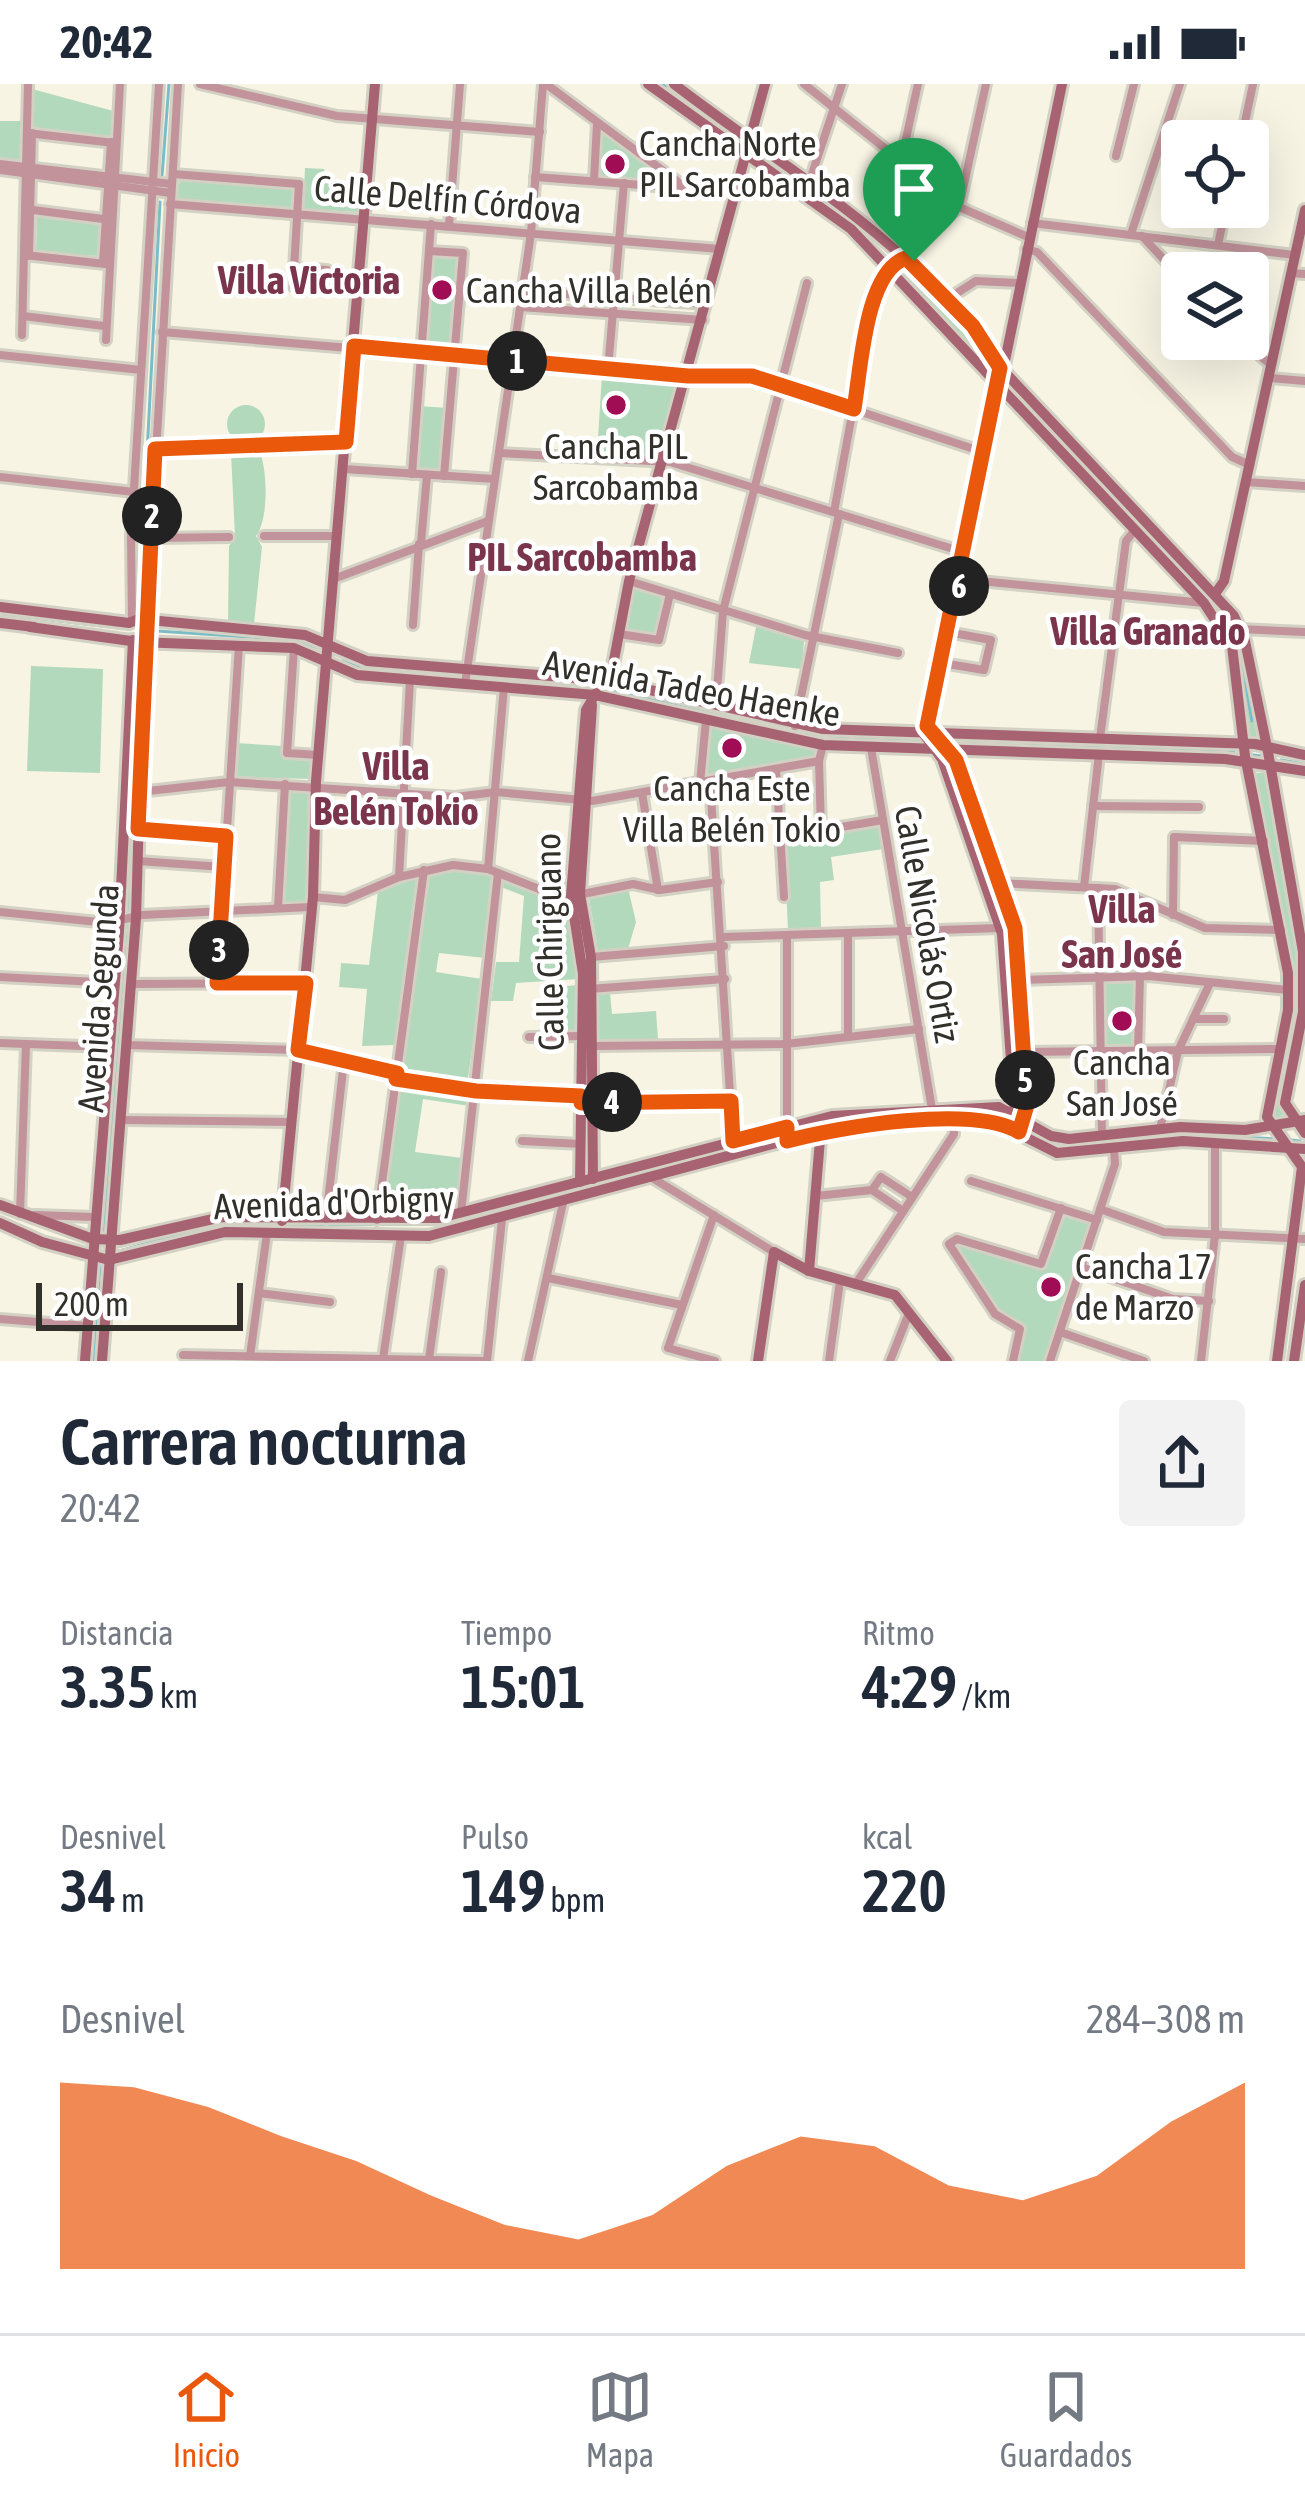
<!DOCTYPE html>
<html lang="es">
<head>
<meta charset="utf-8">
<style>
  :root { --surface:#fff; --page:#f2f2f3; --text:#1f2937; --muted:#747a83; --line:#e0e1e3; --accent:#ea580c }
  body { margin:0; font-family:"Asap Condensed",sans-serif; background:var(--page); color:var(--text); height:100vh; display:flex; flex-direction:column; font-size:45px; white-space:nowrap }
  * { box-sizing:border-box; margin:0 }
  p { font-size:39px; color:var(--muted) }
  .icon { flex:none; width:66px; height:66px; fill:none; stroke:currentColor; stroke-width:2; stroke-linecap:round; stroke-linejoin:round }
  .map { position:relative; height:1277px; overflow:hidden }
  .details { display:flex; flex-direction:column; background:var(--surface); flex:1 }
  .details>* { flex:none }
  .tools { position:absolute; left:1161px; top:36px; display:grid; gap:24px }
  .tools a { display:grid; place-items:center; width:108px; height:108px; border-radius:12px; background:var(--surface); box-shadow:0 12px 48px #0002; font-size:60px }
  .scale { position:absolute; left:36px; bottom:30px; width:207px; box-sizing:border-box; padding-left:12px; border:6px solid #31302a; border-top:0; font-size:33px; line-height:42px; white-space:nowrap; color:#31302a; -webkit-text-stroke:9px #fff; paint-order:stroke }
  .pin { position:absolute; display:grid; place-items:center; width:102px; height:102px; color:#fff; margin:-123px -51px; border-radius:50% 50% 50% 0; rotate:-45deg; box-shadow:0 0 12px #0007 }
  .pin .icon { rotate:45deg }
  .km { position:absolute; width:60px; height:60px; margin:-30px; border-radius:50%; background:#222; color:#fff; font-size:33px; line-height:60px; text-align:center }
  .round { display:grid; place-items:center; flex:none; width:126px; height:126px; border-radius:12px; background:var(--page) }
  .summary { display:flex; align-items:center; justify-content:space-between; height:204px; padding:0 60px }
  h1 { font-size:66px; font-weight:600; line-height:90px }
  .metrics { display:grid; grid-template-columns:repeat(3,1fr); gap:18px; height:204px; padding:12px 60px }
  .metrics div { display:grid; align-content:center }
  .metrics b { font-size:60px; font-weight:600 }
  .metrics small { font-size:33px; font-weight:400 }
  .metrics p { font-size:33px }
  .chart { height:336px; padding:24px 60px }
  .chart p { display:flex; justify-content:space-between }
  .chart svg { width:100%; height:216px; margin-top:12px; fill:var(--accent); opacity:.7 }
  .status { display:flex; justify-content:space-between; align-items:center; height:84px; padding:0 60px; background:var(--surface); direction:ltr }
  .status svg { height:33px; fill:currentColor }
  .dock { display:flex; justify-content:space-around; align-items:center; height:168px; border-top:3px solid var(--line); background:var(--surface); font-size:33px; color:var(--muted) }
  .dock a { display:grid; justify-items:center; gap:6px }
  .dock .active { color:var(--accent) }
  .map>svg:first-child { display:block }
  .green { fill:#b2d9bc }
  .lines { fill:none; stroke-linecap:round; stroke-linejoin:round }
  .stream { stroke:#7abdc8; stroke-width:3 }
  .street-casing { stroke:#d3d1c3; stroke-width:14 }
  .secondary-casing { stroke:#d3d1c3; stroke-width:16 }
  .street { stroke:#c2939b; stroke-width:8 }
  .secondary { stroke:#a76371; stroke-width:10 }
  .route-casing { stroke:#fff; stroke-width:24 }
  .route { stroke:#ea580c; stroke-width:15 }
  .poi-dot { fill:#a00d54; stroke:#fff; stroke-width:4.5 }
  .labels { text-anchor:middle; stroke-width:9; stroke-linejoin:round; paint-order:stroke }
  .poi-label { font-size:36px; fill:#31302a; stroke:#fff; text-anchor:start }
  .street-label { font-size:36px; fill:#31302a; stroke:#fff }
  .neighbourhood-label { font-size:39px; font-weight:bold; fill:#7a354d; stroke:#fff }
</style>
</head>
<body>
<div class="status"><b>20:42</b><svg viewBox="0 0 49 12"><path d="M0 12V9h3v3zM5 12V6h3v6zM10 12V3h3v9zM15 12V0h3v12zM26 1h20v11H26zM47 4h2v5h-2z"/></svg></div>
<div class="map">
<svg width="1305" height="1277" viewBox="0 0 1305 1277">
  <rect width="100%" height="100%" fill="#f7f4e4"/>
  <g class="green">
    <path d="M32 5 117 28 113 54 31 44Z"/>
    <path d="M0 37H23L22 73 17 78 0 76Z"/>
    <path d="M604 47 667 94 666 98 596 92Z"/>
    <path d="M305 84 324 85 327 96 362 103 359 128 303 125Z"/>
    <path d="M181 93 292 102 296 126 182 117 176 112Z"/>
    <path d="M37 130 101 138V172L36 170Z"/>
    <path d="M458 171 452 265 426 264 431 172Z"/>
    <path d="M905 179 922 189 994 282 992 290 895 185Z"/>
    <path d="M602 290 679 299 658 372 597 370Z"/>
    <path d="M1015 306 1231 536 1242 562 1258 654 1250 655 1236 563 1227 540Z"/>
    <circle cx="246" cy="340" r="19"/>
    <path d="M418 322 448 324 439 388 416 385Z"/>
    <path d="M258 364C268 382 269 436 256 452L262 463 254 540 228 539 229 462 235 453 231 368Z"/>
    <path d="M633 505 665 514 657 553 625 547Z"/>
    <path d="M756 543 804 557 802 585 749 579Z"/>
    <path d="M31 582 103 585 100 689 27 687Z"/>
    <path d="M711 644 815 666 816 673 711 692 705 686Z"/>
    <path d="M236 659 283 662V675L312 677V695L236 693Z"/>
    <path d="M1256 689H1264L1298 869 1297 944 1281 1020 1286 1030 1273 1035 1294 896Z"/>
    <path d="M288 705 313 706 308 817 283 821Z"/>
    <path d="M878 740 883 765 831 773 834 796 820 798 821 844 788 846 784 755Z"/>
    <path d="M449 786 492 792 485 874 439 869 436 888 482 895 467 1001 402 988 429 791Z"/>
    <path d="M416 795 395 961 362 962 367 905 339 903 341 879 369 881 378 807Z"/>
    <path d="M502 796 567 824 579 895 516 899 513 917H491L496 878H519L524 812 501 803Z"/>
    <path d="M628 804 636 838 628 865 598 867 589 814Z"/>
    <path d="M1111 896 1136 897 1133 964 1105 962 1106 899Z"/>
    <path d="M578 901V948L557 949V926H545L547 904Z"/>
    <path d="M599 909H610L612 930 656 927 658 955 599 956Z"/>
    <path d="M399 999 470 1010V1022L423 1015 415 1068 462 1074 458 1109 433 1107 431 1129H382Z"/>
    <path d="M1064 1128 1091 1140 1047 1277H1016L1022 1243 1001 1233 953 1160 1041 1182Z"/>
  </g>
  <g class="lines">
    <g class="stream">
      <path d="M662 0 741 59"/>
      <path d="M162 92 169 0"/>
      <path d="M1075 374 1228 537 1239 562 1252 637"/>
      <path d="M139 526 160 118"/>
      <path d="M0 530 119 544"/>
      <path d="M157 547 294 556 319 564"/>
      <path d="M342 577 361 584 457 592"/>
      <path d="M474 593 601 604 787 647"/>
      <path d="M801 650 921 658"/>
      <path d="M951 659 1234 668"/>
      <path d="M1253 671 1261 672"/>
      <path d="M1281 676 1305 680"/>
      <path d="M129 830 136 650"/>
      <path d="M983 1029 1003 1032"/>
      <path d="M830 1039 884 1034"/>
      <path d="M1031 1048 1065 1063"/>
      <path d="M791 1049 816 1042"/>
      <path d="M1291 1056 1300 1057"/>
      <path d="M759 1058 780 1052"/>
      <path d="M1104 1059 1185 1050 1276 1055"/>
      <path d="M289 1141 454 1140"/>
      <path d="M103 1150 128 842"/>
      <path d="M116 1168 212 1141H273"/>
      <path d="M94 1277 100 1182"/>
    </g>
    <defs>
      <g id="street">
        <path d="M200 0 337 32 540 48"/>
        <path d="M546 0 685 103"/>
        <path d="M804 0 959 123 1028 153"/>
        <path d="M27 49 114 59"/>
        <path d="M1241 57 1253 0"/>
        <path d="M1116 72 1134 0"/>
        <path d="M902 73 918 0"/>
        <path d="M0 80 171 100"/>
        <path d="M0 86 171 109"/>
        <path d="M173 90 299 100 293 202 326 204 327 186 295 184"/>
        <path d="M535 93 735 108"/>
        <path d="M594 96 597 40"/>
        <path d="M810 96 842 0"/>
        <path d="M170 120 720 165"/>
        <path d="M25 125 111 136"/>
        <path d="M1032 139 1295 171"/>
        <path d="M449 142 460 0"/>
        <path d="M1131 150 1180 0"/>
        <path d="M1142 152 1182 195"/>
        <path d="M1218 161 1226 123"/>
        <path d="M1026 165 1037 168 1232 373 1250 381"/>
        <path d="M429 167 463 169 444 392"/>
        <path d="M25 171 105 180"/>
        <path d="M29 172 32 49"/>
        <path d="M103 179 111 58"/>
        <path d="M1291 189 1305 190"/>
        <path d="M524 207 706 220"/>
        <path d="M949 214 976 197 1018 199"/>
        <path d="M521 223 703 236"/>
        <path d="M23 232 104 242"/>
        <path d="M162 248 688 293 752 292 983 368"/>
        <path d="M22 251 28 0"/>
        <path d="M1240 255 1271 281"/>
        <path d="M106 256 120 0"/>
        <path d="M0 271 141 286"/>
        <path d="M608 285 624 99"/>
        <path d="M1269 294 1305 297"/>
        <path d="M155 365 345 358"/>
        <path d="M499 369 670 378 963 468"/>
        <path d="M344 385 494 395"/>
        <path d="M412 390 431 140"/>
        <path d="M0 393 134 408"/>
        <path d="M1246 398 1305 402"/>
        <path d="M834 428 875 206 889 184 959 123 986 0"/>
        <path d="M264 452H337"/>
        <path d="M152 454 229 453"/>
        <path d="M421 459 427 391"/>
        <path d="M336 494 488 437"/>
        <path d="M960 495 1204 519"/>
        <path d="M629 497 805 551 898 569"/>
        <path d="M132 537 131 453 159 0"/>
        <path d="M146 537 178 0"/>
        <path d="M413 541 419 460"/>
        <path d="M1240 545 1305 548"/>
        <path d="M619 550 659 556 670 510"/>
        <path d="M294 564 287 669 318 671"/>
        <path d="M942 579 984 586 991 556 948 548"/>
        <path d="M465 600 531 149 543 0"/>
        <path d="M716 620 723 527 807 199"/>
        <path d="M795 642 839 430"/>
        <path d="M1100 654 1126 457 1134 447"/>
        <path d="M871 664 932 1025"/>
        <path d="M819 677 821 746"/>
        <path d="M776 685 784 813"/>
        <path d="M710 697 733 1057"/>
        <path d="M700 699 706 636"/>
        <path d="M139 708 229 698 455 713 496 708 592 717 819 677 823 661"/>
        <path d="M642 709 658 806"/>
        <path d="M1093 722 1199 723"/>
        <path d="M138 745 226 752"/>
        <path d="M781 753 883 736"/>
        <path d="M138 777 223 783"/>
        <path d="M488 785 504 603"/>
        <path d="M399 793 410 596"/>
        <path d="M999 799 1115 805 1205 844 1281 846"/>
        <path d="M1084 803 1099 670"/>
        <path d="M1098 804 1102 1052"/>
        <path d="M313 813 345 816 399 793 453 781 488 785 562 814 633 800 660 806 718 798"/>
        <path d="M278 824 285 700"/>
        <path d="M0 828 108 839 142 831 310 823"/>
        <path d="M1173 831 1174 753 1264 757"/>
        <path d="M787 852V1057"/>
        <path d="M722 853 1000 844"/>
        <path d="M591 873 724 862"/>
        <path d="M0 893 115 899"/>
        <path d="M1021 896 1149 892 1288 906"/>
        <path d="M217 899 239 561"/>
        <path d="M131 900 306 899"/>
        <path d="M589 905 725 895"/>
        <path d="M1193 935H1224"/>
        <path d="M848 952V850"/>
        <path d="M529 953 581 952"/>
        <path d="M0 959 109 963"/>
        <path d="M127 961 298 966 397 989"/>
        <path d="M592 962 786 960 919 945"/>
        <path d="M1138 967 1140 892"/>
        <path d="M1023 968 1280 965"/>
        <path d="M396 995 476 1007 581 1012"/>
        <path d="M589 1019 731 1017"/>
        <path d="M121 1036 290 1038"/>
        <path d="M1160 1045 1178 967 1210 899"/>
        <path d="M522 1057 581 1060"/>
        <path d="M654 1095 774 1168"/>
        <path d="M971 1097 1097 1136"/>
        <path d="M872 1106 881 1093 912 1113"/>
        <path d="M816 1112 872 1106 903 1127"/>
        <path d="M1100 1125 1164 1148 1305 1155"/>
        <path d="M461 1129 498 789"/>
        <path d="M20 1130 26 960"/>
        <path d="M35 1131 94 1133"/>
        <path d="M714 1131 668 1264 715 1277"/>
        <path d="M326 1135 344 977"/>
        <path d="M377 1136 424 786"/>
        <path d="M1081 1183 1173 1215 1209 1217"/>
        <path d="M548 1194 682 1221"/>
        <path d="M855 1201 954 1050 953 1038"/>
        <path d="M259 1209 330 1218"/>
        <path d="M0 1235 87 1242"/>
        <path d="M1060 1248 1144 1277"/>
        <path d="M183 1271 485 1277"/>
        <path d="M250 1272 267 1149"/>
        <path d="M383 1275 401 1152"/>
        <path d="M429 1275 441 1188"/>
        <path d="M487 1277 502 1135"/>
        <path d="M528 1277 563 1119"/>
        <path d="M829 1277 840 1197"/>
        <path d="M890 1277 909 1229"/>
        <path d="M1013 1277 1020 1245 995 1230 949 1160 957 1155 1041 1180 1061 1124"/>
        <path d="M1050 1277 1115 1080 1114 1065"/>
        <path d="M1201 1277 1215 1151V1059"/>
      </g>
      <g id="secondary">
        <path d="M648 0 851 145 1204 519 1232 562 1245 672 1288 889V926L1267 1033 1302 1083 1277 1277"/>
        <path d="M674 0C791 90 917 158 1001 284L1234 532 1245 557 1268 668 1303 868V928L1285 1019 1305 1049"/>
        <path d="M1215 510 1224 497 1305 126"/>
        <path d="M0 523 129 539 139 535 305 551 367 577 610 597 823 645 1255 660 1305 671"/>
        <path d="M0 539 34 543"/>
        <path d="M30 543 138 558 294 564 357 591 595 611 823 661 1225 675 1305 687"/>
        <path d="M610 597 629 497 765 0"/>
        <path d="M592 621 580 810 591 873 593 1095"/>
        <path d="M946 666 956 675 1018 855 1023 1040"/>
        <path d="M1015 1032 1002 850 942 675 923 649 960 495 1062 0"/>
        <path d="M580 1098 583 890 571 812 586 626 596 609"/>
        <path d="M0 1121 93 1155 120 1156 222 1133 440 1134 832 1032 999 1023 1051 1052 1069 1055 1180 1043 1245 1046 1305 1036"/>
        <path d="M282 1137 313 813 316 697 375 0"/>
        <path d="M0 1139 42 1158 109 1176 225 1148 429 1152 821 1047 925 1038H995L1057 1069 1183 1057 1305 1065"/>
        <path d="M809 1187 821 1044"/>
        <path d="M85 1277 119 847 133 556"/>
        <path d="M102 1277 136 834 144 556"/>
        <path d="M758 1277 774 1168 809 1187 895 1211 947 1277"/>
        <path d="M1294 1277 1305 1201"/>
      </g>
    </defs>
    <use href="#street" class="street-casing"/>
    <use href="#secondary" class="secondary-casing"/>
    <use href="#street" class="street"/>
    <use href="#secondary" class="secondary"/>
  </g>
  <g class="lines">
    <defs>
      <path id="route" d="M906 174 973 242 1000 284 927 642 956 676 1015 844 1027 1021 1019 1048C973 1020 839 1043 787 1057V1043L733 1057 731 1017 581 1019V1012L476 1007 396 995 397 989 298 966 306 899H217L226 752 138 745 155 365 346 358 354 262 688 292H752L854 325C861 285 865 187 906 174Z"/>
    </defs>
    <use href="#route" class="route-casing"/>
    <use href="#route" class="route"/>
  </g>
  <g class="poi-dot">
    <circle cx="615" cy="80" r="12"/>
    <circle cx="442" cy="206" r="12"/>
    <circle cx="616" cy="321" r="12"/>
    <circle cx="732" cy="664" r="12"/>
    <circle cx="1122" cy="937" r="12"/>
    <circle cx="1051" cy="1203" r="12"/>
  </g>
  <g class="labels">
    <g class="poi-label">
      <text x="639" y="72">Cancha Norte<tspan x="639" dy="41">PIL Sarcobamba</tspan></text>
      <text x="466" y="219">Cancha Villa Belén</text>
      <text x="616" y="375" text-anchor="middle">Cancha PIL<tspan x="616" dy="41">Sarcobamba</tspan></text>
      <text x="732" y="717" text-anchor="middle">Cancha Este<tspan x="732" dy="41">Villa Belén Tokio</tspan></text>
      <text x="1122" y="991" text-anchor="middle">Cancha<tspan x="1122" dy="41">San José</tspan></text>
      <text x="1075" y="1195">Cancha 17<tspan x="1075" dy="41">de Marzo</tspan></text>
    </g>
    <g class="street-label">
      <text transform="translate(448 115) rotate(5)" y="13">Calle Delfín Córdova</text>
      <text transform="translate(692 604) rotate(10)" y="13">Avenida Tadeo Haenke</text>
      <text transform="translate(928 840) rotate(80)" y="13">Calle Nicolás Ortiz</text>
      <text transform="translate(549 858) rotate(-91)" y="13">Calle Chiriguano</text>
      <text transform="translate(98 914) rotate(-86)" y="13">Avenida Segunda</text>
      <text transform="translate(334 1118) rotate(-2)" y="13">Avenida d'Orbigny</text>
    </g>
    <g class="neighbourhood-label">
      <text x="309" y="210">Villa Victoria</text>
      <text x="582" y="487">PIL Sarcobamba</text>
      <text x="1148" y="561">Villa Granado</text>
      <text x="396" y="696">Villa<tspan x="396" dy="45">Belén Tokio</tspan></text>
      <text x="1122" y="839">Villa<tspan x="1122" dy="45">San José</tspan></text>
    </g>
  </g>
</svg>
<div class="tools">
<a><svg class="icon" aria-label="locate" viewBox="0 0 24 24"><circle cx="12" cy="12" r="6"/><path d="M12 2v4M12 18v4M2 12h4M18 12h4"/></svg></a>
<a><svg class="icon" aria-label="layers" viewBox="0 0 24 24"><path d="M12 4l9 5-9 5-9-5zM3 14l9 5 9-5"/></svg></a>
</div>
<div class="scale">200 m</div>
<div class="pin" style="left:914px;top:177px;background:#1e9e55"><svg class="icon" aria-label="arrive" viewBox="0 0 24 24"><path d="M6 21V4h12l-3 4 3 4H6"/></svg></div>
<b class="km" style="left:517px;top:277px">1</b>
<b class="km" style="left:152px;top:432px">2</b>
<b class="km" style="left:219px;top:866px">3</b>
<b class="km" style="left:612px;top:1018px">4</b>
<b class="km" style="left:1025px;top:996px">5</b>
<b class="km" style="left:959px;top:502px">6</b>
</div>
<section class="details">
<div class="summary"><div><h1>Carrera nocturna</h1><p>20:42</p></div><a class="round"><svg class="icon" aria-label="share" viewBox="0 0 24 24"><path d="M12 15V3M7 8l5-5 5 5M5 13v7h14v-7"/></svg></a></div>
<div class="metrics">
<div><p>Distancia</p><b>3.35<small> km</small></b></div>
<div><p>Tiempo</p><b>15:01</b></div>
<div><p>Ritmo</p><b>4:29<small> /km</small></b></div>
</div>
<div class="metrics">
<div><p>Desnivel</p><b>34<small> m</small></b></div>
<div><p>Pulso</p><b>149<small> bpm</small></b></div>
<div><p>kcal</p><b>220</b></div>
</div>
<div class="chart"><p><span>Desnivel</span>284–308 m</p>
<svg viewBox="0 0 160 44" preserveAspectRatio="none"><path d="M0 44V6L10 7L20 11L30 17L40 22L50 29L60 35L70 38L80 33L90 23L100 17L110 19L120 27L130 30L140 25L150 14L160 6V44z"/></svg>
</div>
</section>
<nav class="dock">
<a class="active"><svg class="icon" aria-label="home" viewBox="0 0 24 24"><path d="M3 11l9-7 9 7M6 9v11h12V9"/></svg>Inicio</a>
<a><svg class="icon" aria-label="map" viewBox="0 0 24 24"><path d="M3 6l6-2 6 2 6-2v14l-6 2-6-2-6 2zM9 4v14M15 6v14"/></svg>Mapa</a>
<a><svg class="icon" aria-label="saved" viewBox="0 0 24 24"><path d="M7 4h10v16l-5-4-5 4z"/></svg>Guardados</a>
</nav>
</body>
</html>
